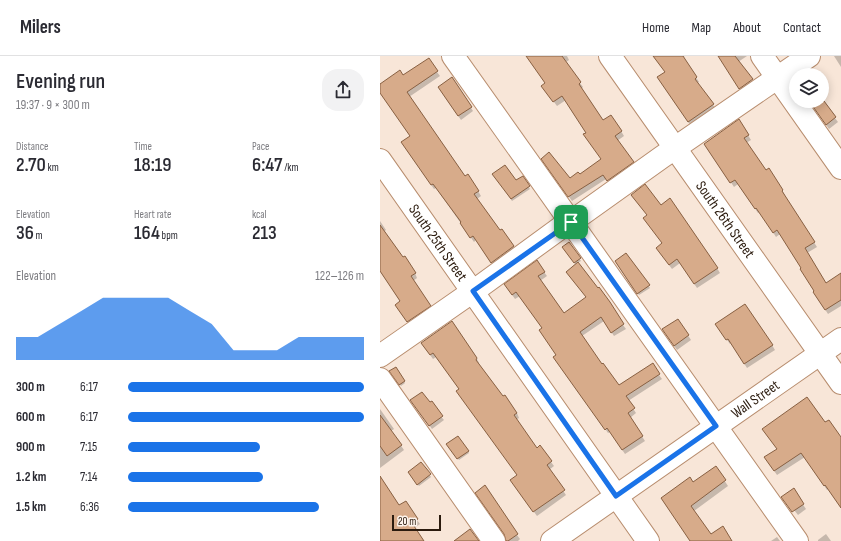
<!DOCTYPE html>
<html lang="en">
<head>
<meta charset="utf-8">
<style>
  :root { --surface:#fff; --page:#f2f2f3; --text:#2b2b33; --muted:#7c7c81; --line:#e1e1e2; --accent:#1a73e8 }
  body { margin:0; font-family:"Sofia Sans Condensed",sans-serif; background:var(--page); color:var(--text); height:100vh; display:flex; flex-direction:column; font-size:15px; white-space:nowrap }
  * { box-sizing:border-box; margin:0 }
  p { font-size:13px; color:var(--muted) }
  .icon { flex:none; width:22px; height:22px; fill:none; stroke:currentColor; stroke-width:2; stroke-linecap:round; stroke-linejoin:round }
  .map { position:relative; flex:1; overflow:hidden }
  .drawer { display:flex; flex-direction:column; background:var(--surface); width:380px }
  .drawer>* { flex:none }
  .controls { position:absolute; left:409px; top:12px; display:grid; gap:8px }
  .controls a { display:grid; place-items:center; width:40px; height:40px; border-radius:50%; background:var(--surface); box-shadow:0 2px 10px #0003; font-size:20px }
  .scale { position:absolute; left:12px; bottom:10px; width:49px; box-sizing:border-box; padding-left:4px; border:2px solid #2b1b0e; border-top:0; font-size:11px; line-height:14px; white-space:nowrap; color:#2b1b0e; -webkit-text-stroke:3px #fef5ee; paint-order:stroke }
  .pin { position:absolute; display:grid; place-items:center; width:34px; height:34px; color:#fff; margin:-17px; border-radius:8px; box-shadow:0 2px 6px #0006 }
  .round { display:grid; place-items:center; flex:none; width:42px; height:42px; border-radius:16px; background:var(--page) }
  .overview { display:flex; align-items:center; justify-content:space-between; height:68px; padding:0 16px }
  h1 { font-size:22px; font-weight:600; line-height:30px }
  .stats { display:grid; grid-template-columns:repeat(3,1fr); gap:6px; height:68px; padding:4px 16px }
  .stats div { display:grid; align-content:center }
  .stats b { font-size:20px; font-weight:600 }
  .stats small { font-size:11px; font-weight:400 }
  .stats p { font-size:11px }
  .chart { height:112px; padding:8px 16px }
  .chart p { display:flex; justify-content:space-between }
  .chart svg { width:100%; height:72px; margin-top:4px; fill:var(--accent); opacity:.7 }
  ul { padding:0 16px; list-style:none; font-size:13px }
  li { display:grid; grid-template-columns:64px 48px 1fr; align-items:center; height:30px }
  li i { height:10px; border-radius:5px; background:var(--accent) }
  header { display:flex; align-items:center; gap:24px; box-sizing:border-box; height:56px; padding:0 20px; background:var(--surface); border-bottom:1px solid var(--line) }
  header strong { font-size:19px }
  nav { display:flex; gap:22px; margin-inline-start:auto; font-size:14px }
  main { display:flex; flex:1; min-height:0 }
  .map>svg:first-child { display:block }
  .shadow { fill:#0003 }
  .building { fill:#d7ab8a; stroke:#886042 }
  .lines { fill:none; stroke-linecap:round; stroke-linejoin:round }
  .minor-casing { stroke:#b88d6e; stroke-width:24 }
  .minor { stroke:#fff; stroke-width:22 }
  .route-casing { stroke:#fff; stroke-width:8 }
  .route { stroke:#1a73e8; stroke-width:5 }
  .labels { text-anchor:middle; stroke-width:3; stroke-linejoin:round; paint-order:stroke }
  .street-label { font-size:15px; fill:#2b1b0e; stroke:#fef5ee }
</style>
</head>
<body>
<header>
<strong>Milers</strong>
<nav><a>Home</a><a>Map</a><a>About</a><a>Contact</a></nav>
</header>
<main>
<section class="drawer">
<div class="overview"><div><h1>Evening run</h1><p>19:37 · 9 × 300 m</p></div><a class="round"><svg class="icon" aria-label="share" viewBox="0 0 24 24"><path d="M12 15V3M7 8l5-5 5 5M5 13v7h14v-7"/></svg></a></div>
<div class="stats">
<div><p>Distance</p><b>2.70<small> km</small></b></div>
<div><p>Time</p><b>18:19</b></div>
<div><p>Pace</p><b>6:47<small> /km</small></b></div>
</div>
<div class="stats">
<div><p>Elevation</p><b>36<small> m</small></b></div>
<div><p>Heart rate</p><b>164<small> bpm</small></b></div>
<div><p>kcal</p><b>213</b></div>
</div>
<div class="chart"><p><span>Elevation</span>122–126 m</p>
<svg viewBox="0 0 160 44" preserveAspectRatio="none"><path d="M0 44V30L10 30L20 22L30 14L40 6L50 6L60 6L70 6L80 14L90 22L100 38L110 38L120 38L130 30L140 30L150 30L160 30V44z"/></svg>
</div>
<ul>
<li><b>300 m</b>6:17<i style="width:100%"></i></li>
<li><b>600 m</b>6:17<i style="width:100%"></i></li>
<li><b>900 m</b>7:15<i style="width:56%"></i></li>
<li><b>1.2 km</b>7:14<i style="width:57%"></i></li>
<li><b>1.5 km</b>6:36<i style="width:81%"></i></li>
</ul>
</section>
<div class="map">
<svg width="461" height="485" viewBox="0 0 461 485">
  <rect width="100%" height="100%" fill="#f8e6d8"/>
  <g class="shadow">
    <path d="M147 0H187L189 4 186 6 200 27 203 31 201 33 222 66 241 75 244 80 237 85 256 111 231 129 226 123 192 145 165 108 190 123 199 120 222 103 186 44 177 50 165 34 166 28Z"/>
    <path d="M273 0H305L303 1 319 26 317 27 336 53 311 70 278 22 286 16Z"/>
    <path d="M339 0H367L358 6 374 28 362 36Z"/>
    <path d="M454 0H461V11Z"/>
    <path d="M57 16 60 20 29 41 85 122 98 135 101 140 97 143 120 175 122 174 136 195 115 211 96 184 94 186 56 132 54 133 25 91 31 81 0 36V29L23 20Z"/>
    <path d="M72 22 93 55 81 64 61 35Z"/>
    <path d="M430 45H442L458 66 449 73Z"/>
    <path d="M359 65 371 84 366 87 385 116 402 134 405 139 404 140 437 191 427 197 446 228 461 219V250L448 258 437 241 435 236 422 213 400 178 396 181 380 156 378 157 358 128 354 131 328 92Z"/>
    <path d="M115 120 136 126 142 121 150 133 132 145Z"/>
    <path d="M281 150 337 212 340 217 317 232 300 207 292 213 280 197 283 188Z"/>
    <path d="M0 165 6 174 3 176 35 217 37 222 33 225 52 255 30 270 19 254 21 246 0 215Z"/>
    <path d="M189 187 201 205 197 207 246 273 234 280 224 265 202 280 221 309 239 330 279 319 282 323 248 345 256 357 250 362 265 385 245 398 230 376 228 377 177 305V299L163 273 140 240 135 243 128 233 164 216 167 220 160 225 184 258 207 242 196 209 185 193Z"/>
    <path d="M246 198 270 232 259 239 236 205Z"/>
    <path d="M298 264 311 284 297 294 286 278Z"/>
    <path d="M71 267 97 303 99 307 98 308 122 342 125 340 137 357 139 362 136 364 157 393 160 391 171 406 174 410 169 414 186 439 157 460 134 429 138 420 80 334 56 301 53 303 45 292Z"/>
    <path d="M339 273 392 289 395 294 367 312 351 287 350 288Z"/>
    <path d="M15 312 25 327 21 330 12 317Z"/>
    <path d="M34 348H50L64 364 52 373Z"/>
    <path d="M0 353 14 373 11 375 24 394 0 412Z"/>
    <path d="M445 368 461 383V451L448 433 447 434 425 401 397 419 388 406Z"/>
    <path d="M68 388 88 395 89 397 79 404Z"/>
    <path d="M41 407 51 421 39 430 30 418Z"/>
    <path d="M336 412 348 430 314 455 331 479 351 485H311L285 447Z"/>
    <path d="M0 422 19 451 37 464 40 468 34 472 43 485H3L0 481Z"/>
    <path d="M105 431 137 479 140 483 138 485H127L125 479Z"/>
    <path d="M413 434 426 453 418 459 407 445Z"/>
    <path d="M446 478 451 485H438V484Z"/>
    <path d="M397 481 400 485H391Z"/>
  </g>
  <g class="building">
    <path d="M146 0H182L201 26 199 28 223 64 231 59 242 75 235 80 254 106 227 125 223 119 188 141 161 103 169 96 190 122 198 116 200 118 221 103 203 78 206 77 182 40 173 46 161 30 165 27Z"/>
    <path d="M273 0H303L317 21 315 23 334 48 308 66 277 21 285 16Z"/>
    <path d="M338 0H355L373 23 359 33Z"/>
    <path d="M49 2 58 15 27 36 85 120 88 118 99 135 94 138 120 174 122 173 134 190 111 207 93 180 90 182 80 167 81 166 53 128 51 129 21 86 30 80 0 37V28L20 14 23 19Z"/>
    <path d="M72 21 92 51 78 60 58 31Z"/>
    <path d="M429 45H444L456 61 446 69Z"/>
    <path d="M359 63 369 79 364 82 386 114 389 112 403 134 402 135 435 186 425 192 446 227 461 217V244L445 254 433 236 434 235 420 213 421 212 397 174 393 177 376 152 375 153 355 124 350 127 324 88Z"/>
    <path d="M125 109 136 124 143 120 150 130 131 143 112 118Z"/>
    <path d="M265 128 281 149 290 142 338 212 314 228 297 203 289 209 276 192 282 187 263 162 267 159 251 139Z"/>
    <path d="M0 169 23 201 25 200 36 217 31 220 51 250 27 266 15 249 20 245 0 215Z"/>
    <path d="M189 186 201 202 194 207 182 191Z"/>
    <path d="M246 197 270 229 257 238 235 205Z"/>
    <path d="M157 204 165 216 158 220 184 257 206 241 186 216 198 206 218 232 219 231 230 246 244 268 231 277 221 261 200 276 222 308 223 307 239 329 273 307 280 318 246 340 255 352 248 357 263 380 242 394 227 372 225 374 173 301 176 299 159 274 162 272 136 236 132 239 124 228Z"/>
    <path d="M365 248 393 289 364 308 348 283 346 284 335 268Z"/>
    <path d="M298 263 309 279 294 290 282 273Z"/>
    <path d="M72 265 97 302 96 304 123 340 125 339 137 357 134 359 157 392 160 389 172 405 167 409 185 434 153 456 130 424 137 419 76 335 79 333 53 297 50 299 41 287Z"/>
    <path d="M16 311 25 325 19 329 9 315Z"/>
    <path d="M42 336 50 346 52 345 63 360 49 370 30 344Z"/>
    <path d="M427 341 445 366 449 364 461 381V452L445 429 444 430 421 397 394 415 384 401 397 393 382 373Z"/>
    <path d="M0 359 22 389 7 400 0 390Z"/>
    <path d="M78 380 89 395 77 403 66 388Z"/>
    <path d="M41 406 51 418 37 429 28 416Z"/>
    <path d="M336 410 346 424 311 450 331 478 343 470 352 485H310L281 442 310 421 313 426Z"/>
    <path d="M0 420 19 449 26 445 38 463 32 467 44 485H0Z"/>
    <path d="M105 429 138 478 128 485H126L124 478 95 437Z"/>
    <path d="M414 432 424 448 412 456 401 441Z"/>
    <path d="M90 473 99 485H74Z"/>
  </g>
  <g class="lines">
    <defs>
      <g id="minor">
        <path d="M73 0 417 485"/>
        <path id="s1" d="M230 0 461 327"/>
        <path d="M382 0 461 112"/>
        <path id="s2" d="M0 104 268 485"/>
        <path d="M0 300 102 229 183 170 198 161 282 101 429 0"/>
        <path d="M0 323 114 485"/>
        <path id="s3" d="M172 485 461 283"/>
      </g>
    </defs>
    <use href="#minor" class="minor-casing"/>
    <use href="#minor" class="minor"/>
  </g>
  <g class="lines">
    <defs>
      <path id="route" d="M191 166 336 370 236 440 93 235Z"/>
    </defs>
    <use href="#route" class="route-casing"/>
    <use href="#route" class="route"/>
  </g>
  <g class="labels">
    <g class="street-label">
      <text dy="5" stroke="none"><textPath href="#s1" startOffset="200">South 26th Street</textPath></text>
      <text dy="5" stroke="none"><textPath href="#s2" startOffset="101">South 25th Street</textPath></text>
      <text dy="5" stroke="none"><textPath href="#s3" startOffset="248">Wall Street</textPath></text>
    </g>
  </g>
</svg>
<div class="controls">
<a><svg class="icon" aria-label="layers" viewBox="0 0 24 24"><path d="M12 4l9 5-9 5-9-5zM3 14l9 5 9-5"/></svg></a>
</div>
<div class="scale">20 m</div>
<div class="pin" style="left:191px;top:166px;background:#1e9e55"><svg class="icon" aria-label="arrive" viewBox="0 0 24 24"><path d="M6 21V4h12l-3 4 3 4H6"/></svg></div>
</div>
</main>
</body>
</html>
